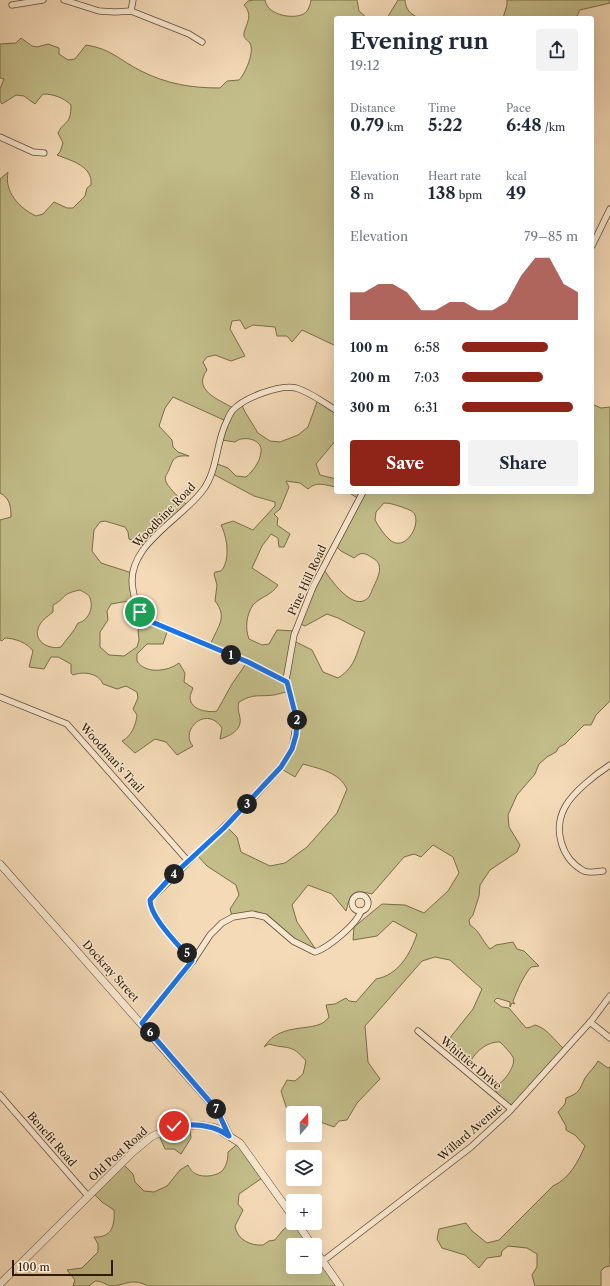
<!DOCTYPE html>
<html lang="en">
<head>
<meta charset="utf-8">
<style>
  :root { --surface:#fff; --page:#f2f2f3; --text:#1f2937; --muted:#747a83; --accent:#8f2418 }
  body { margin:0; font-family:"Libre Caslon Text",serif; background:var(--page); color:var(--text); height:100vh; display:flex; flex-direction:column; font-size:15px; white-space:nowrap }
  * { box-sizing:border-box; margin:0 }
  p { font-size:13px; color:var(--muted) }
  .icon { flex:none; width:22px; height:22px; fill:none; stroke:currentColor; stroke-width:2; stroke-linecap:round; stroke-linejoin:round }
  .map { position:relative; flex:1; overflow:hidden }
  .drawer { position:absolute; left:334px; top:16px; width:260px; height:478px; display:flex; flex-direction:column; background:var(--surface); border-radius:4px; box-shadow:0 4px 16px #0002 }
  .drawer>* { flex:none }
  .needle { width:26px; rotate:20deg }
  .fabs { position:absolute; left:286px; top:1106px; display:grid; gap:8px }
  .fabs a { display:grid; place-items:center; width:36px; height:36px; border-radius:4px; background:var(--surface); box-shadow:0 4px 16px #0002; font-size:20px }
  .scale { position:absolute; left:12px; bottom:10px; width:101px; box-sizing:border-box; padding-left:4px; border:2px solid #2f1d07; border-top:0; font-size:11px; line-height:14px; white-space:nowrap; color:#2f1d07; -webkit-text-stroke:3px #f8e7d0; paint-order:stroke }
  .pin { position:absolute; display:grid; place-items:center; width:34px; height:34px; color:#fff; margin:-17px; border:2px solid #fff; border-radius:50%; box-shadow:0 1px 4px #0007 }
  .km { position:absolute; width:20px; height:20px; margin:-10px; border-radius:50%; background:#222; color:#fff; font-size:11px; line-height:20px; text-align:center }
  .round { display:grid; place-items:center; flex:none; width:42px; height:42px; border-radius:4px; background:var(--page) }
  .headline { display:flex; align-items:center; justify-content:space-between; height:68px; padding:0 16px }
  h1 { font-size:22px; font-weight:700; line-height:30px }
  .figures { display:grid; grid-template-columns:repeat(3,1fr); gap:6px; height:68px; padding:4px 16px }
  .figures div { display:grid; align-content:center }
  .figures b { font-size:17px; font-weight:700 }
  .figures small { font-size:11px; font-weight:400 }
  .figures p { font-size:11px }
  .chart { height:112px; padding:8px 16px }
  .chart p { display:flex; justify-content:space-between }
  .chart svg { width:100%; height:72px; margin-top:4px; fill:var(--accent); opacity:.7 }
  .button { display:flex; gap:8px; margin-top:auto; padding:8px 16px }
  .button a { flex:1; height:46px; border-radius:4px; background:var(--accent); color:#fff; font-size:16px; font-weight:700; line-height:46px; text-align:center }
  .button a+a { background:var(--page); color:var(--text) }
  ul { padding:0 16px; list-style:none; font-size:13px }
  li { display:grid; grid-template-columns:64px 48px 1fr; align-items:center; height:30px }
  li i { height:10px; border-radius:5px; background:var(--accent) }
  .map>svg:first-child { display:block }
  .green { fill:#c2bd89; stroke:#786d48; fill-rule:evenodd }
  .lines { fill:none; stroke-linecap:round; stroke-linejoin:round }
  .minor-casing { stroke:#604c33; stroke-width:7 }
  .tertiary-casing { stroke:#604c33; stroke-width:8 }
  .minor { stroke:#f8e7d0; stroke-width:5.5 }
  .tertiary { stroke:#f8e7d0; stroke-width:7 }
  .route-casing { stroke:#fff; stroke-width:8 }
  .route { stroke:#1a73e8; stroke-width:5 }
  .labels { text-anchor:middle; stroke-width:3; stroke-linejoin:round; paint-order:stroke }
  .street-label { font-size:11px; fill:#2f1d07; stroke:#f8e7d0 }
</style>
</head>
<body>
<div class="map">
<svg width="610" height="1286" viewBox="0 0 610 1286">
  <rect width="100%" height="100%" fill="#f4dab7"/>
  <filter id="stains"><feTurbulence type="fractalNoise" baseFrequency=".005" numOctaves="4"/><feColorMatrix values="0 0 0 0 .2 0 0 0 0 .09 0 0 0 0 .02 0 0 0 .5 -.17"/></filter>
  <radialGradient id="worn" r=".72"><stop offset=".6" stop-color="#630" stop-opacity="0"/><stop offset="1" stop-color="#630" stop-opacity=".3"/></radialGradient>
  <g class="green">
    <path d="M254 0H265C267 14 289 19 301 15 308 13 310 6 311 0H357L359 11 367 18H336V346L302 330 292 342 287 336H277L275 327 253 325 245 329 240 320 232 321 230 329 245 356 231 361 215 355 207 357 203 362 207 370C192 390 218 399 233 408L241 403 245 412 258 433 270 441 280 442 298 435 308 427 318 399 333 407 336 406V440L316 464 320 475 336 479V487C325 485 316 481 308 489L300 483 286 481 289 487 280 509 274 514 278 518 277 525 290 534 284 547H279L278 538 271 534 262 546 252 568 278 585C272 595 260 597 253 605 246 615 245 629 249 639L262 645 269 644 277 630 295 631 294 641 312 650 323 672 338 678C357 666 356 652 365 632L338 618 327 614 305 626 298 623 323 568C330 579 354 614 369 597 371 594 372 589 374 586 377 579 381 572 379 565 378 560 372 558 368 555 362 552 359 554 354 558L341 551 335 545 359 499 348 492H592V404L601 408 610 407V701L596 715 591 725H584L565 744 559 747 556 752 547 757 539 764 535 774 517 795 508 815 509 827 520 845 517 852 490 870 480 885 479 896 473 915 469 920 470 925C480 931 482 941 490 949L496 945 513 942 517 949 524 951 539 966 531 967C522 978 518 989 513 1001L515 1004 512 1003 510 1007V1002L497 998 494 1001 502 1007 509 1008 526 1028 531 1027 535 1025C547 1028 555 1041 564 1049L512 1108 499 1096 494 1088C502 1084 517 1066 513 1057 510 1052 504 1046 500 1042 488 1041 472 1053 470 1065L457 1059 450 1060 449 1039 473 1009 482 989 450 960 435 957 422 961 365 1026 368 1062 380 1079 357 1103 347 1120 339 1121 334 1127 315 1120V1113H288L281 1091 287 1080 295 1081 303 1074 306 1061C291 1043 289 1050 269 1044L264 1047C282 1019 318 1035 329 1017L326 1005 335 1004 346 998 349 1001 356 1002 376 979C398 975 410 955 417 934L393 921 377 936 353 940 354 927 382 904 405 905 424 913 448 891 459 873 453 857 433 845 421 857 414 854 404 857 372 894C353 889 351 892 346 911L332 894 308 885 292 905 297 922 317 951 299 943 266 916H232L230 909 239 895 236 885 207 866 197 855 226 826 237 837 241 852 270 866 285 863 307 847 337 813 347 789C339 772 320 769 303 764L295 777 280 768C302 735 297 728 290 691 285 692 279 694 274 695 259 697 254 693 239 702 237 709 239 712 240 718 242 730 230 736 220 739L222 728C206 704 179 731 193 746L177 755 166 742 155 739 135 753 122 741C131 737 136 725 137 715L133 709 138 698 137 692 126 686 117 689 103 684C98 673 84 671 73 675L71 673V664L58 657H51L44 669 29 667 33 651C28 643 14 638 5 638L2 641 0 640V520L11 517C11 507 10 498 0 493V179L8 172C4 192 19 208 36 216L43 214 54 202 67 208H73L85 196 87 188 91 185C93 166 72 161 57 155L60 152 63 143 58 133C64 120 71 126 71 105 64 98 54 94 43 94L35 104 24 96 16 95 2 104 0 101V89L4 79 0 78V44L16 43 21 38 32 46 37 47 48 44 59 48V54L68 60 75 59 86 45C112 49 119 60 141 71 167 84 191 88 220 88L227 81 239 80C245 74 255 52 250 43 247 40 243 38 244 33 247 22 253 15 244 5L248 1ZM173 397 226 421 222 440 235 442C243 435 263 439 261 452 260 462 253 471 246 477L236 476 228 468 215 463 213 474 254 496 275 502V506L253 530 233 521 221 525C227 537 231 560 221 571L215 572 214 574 217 585 215 601C228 617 218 626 211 643L248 661 232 684 217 711C208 713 191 710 190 698 190 695 192 691 193 688L184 682 185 673 179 663C167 672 145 674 137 661V654L147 644H163L168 629 145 615 138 630 139 640 137 647 124 656 109 655 100 647V632L108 620 107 611 111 604 134 600 132 573 101 563 92 551 94 530 100 522 105 521 125 527 128 532 129 539 145 546 187 505C180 498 171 491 166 482 164 477 167 474 169 470 173 458 175 455 189 456L178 452 173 447 172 440 159 426 165 408ZM384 503C391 503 395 505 402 507 406 509 413 510 415 515 420 528 404 552 390 540 384 535 379 527 375 520L376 512ZM80 590C83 592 89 594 90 598 94 608 88 621 78 623 74 632 67 638 61 647 50 650 34 642 38 629 40 621 47 617 53 612V605C67 598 60 594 80 590Z"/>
    <path d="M398 0H405C406 10 410 14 419 18H387Z"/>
    <path d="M507 0H610V3L580 10 576 18H503L507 5Z"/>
    <path d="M598 1061 608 1068 610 1067V1266L605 1267 601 1271V1286H535L532 1275 537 1267V1254L527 1248 508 1246 502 1251 501 1256 487 1258 479 1268 465 1255 442 1248 437 1239 439 1229 466 1223 472 1231 487 1243 499 1240 553 1186C569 1179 578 1162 585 1146L575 1135 566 1130V1126L558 1112 565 1104 566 1098C580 1093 579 1090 585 1078 588 1073 595 1067 598 1061Z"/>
    <path d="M189 1124 191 1138 181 1154 174 1149H165L158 1133Z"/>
    <path d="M240 1142 265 1176 239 1194 238 1204 243 1210 235 1226C237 1240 251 1246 263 1245L269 1241 275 1240 283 1230 293 1222 298 1223 313 1245H293V1267H315V1248L341 1286H148C131 1277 125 1286 110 1286 105 1284 102 1281 95 1281L89 1286H73L75 1280 67 1270 82 1268 98 1252V1244L94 1237C112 1238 115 1225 114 1210L102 1202 92 1192 123 1164 133 1174 135 1182 144 1191 154 1192 167 1186 180 1170 188 1165C189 1168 193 1173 196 1174 203 1178 218 1176 223 1170 227 1164 228 1159 228 1152Z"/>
  </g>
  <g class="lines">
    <defs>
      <g id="minor">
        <path d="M64 0 99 11 115 12 131 11 189 34 202 42"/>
        <path d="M12 5 43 0"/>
        <path d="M131 11 133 0"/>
        <path d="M0 137 33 152 44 153"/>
        <path d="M592 246 610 209"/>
        <path d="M287 682 248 662 153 622C139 612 136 607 133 590 124 546 180 521 203 490 217 471 216 446 225 425 227 421 229 415 232 411 243 398 280 384 296 388 310 392 324 403 336 410"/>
        <path d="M0 697 67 724 188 861"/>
        <path d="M603 871C597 872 589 873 584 871 561 859 553 829 565 807 573 792 596 774 610 765"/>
        <circle cx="360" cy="903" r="8"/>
        <path d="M193 961C180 945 150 918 150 900L257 794 281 767 292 749 297 721 286 680 294 635 313 587 363 492"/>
        <path d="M590 1022 610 1038"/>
        <path d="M142 1023 193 961 210 935 222 923 233 917 252 914 265 917 293 941 315 952C328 948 357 924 361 911"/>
        <path d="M418 1031 511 1109"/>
        <path d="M0 1095 88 1196"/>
        <path d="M323 1261 471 1147 509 1112 592 1020 610 996"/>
      </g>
      <g id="tertiary">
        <path d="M0 864 217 1110 229 1135"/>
        <path d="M297 1223 312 1245"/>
        <path d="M315 1250 340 1286"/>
        <path d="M0 1284 133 1152 151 1137 174 1126 200 1125 216 1128 240 1143 293 1217"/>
      </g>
    </defs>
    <use href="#minor" class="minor-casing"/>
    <use href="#tertiary" class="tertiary-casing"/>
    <use href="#minor" class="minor"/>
    <use href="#tertiary" class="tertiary"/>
  </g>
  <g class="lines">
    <defs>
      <path id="route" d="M140 612 152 622 248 662 287 682 297 721 296 735 292 749 281 767 224 828 169 879 150 900C150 918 180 946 192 961L142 1023 217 1110 229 1136C213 1124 194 1123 174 1126"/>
    </defs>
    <use href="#route" class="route-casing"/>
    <use href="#route" class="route"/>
  </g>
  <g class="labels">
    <g class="street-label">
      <text transform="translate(164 515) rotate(-46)" y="4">Woodbine Road</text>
      <text transform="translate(307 580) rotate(-65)" y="4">Pine Hill Road</text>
      <text transform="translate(112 758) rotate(48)" y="4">Woodman's Trail</text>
      <text transform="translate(111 971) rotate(48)" y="4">Dockray Street</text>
      <text transform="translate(471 1063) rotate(40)" y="4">Whittier Drive</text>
      <text transform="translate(470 1132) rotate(-41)" y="4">Willard Avenue</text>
      <text transform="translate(52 1139) rotate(49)" y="4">Benefit Road</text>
      <text transform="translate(118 1154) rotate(-42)" y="4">Old Post Road</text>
    </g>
  </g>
  <rect width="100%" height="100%" filter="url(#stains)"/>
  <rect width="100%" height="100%" fill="url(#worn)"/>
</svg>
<div class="fabs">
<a><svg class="needle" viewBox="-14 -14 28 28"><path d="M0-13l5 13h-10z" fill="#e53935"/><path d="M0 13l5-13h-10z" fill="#747a83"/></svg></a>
<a><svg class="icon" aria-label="layers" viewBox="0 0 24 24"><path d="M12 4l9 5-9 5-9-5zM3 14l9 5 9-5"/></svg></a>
<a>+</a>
<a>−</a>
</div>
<div class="scale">100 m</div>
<div class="pin" style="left:140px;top:612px;background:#1e9e55"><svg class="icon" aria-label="arrive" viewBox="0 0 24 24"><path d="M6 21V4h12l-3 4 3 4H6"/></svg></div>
<div class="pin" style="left:174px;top:1126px;background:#d93025"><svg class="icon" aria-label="check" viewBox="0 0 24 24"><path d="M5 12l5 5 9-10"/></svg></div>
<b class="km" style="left:231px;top:655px">1</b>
<b class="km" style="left:297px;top:720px">2</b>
<b class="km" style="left:247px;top:804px">3</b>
<b class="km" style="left:174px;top:874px">4</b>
<b class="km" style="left:187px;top:953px">5</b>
<b class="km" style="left:150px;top:1032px">6</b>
<b class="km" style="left:216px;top:1109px">7</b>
<section class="drawer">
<div class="headline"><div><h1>Evening run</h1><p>19:12</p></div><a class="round"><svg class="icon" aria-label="share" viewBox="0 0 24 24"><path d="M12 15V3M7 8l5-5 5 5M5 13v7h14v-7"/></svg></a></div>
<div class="figures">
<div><p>Distance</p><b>0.79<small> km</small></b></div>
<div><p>Time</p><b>5:22</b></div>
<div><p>Pace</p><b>6:48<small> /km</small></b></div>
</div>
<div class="figures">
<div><p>Elevation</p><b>8<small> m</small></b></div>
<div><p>Heart rate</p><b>138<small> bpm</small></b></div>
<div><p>kcal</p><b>49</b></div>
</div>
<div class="chart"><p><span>Elevation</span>79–85 m</p>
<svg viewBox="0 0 160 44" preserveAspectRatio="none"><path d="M0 44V27L10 27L20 22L30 22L40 27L50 38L60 38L70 33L80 33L90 38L100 38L110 33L120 17L130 6L140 6L150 22L160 27V44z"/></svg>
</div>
<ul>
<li><b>100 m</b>6:58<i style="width:74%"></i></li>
<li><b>200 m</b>7:03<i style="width:70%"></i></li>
<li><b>300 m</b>6:31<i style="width:96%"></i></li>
</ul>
<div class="button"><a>Save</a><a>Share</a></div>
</section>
</div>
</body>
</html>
